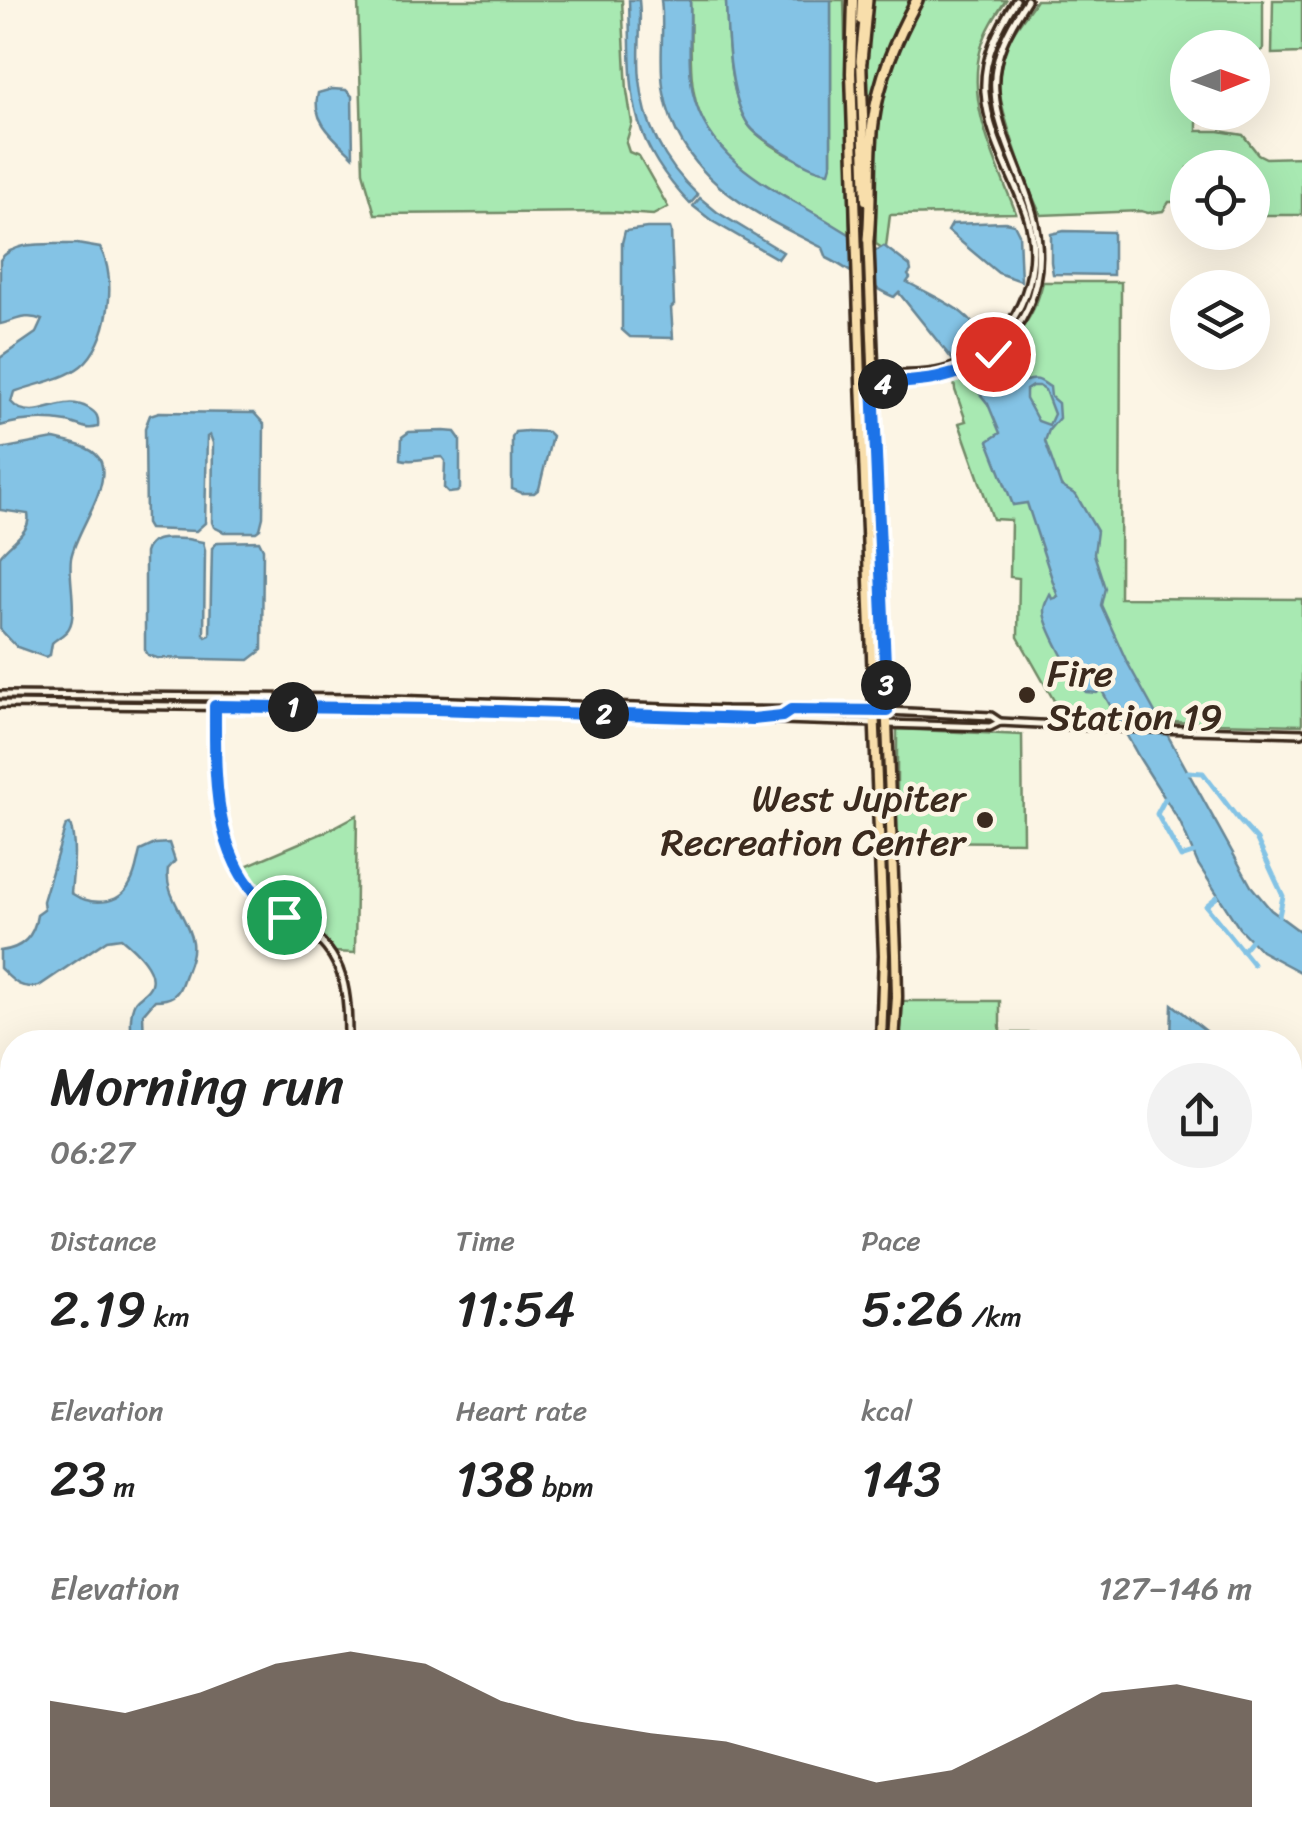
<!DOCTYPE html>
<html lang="en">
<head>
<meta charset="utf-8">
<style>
  :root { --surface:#fff; --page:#f2f2f2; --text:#222; --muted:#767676; --accent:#3b2a1e }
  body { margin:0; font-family:Sriracha,sans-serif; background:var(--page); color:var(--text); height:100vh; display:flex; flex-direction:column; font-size:38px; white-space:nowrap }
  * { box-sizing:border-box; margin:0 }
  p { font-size:32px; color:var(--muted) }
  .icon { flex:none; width:55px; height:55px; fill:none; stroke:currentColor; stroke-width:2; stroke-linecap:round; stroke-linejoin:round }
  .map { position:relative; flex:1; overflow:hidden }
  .panel { position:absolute; left:0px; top:1030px; width:1302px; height:812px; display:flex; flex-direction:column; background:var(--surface); border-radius:40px 40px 0 0; box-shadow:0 10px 40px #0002 }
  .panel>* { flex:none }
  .needle { width:65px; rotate:89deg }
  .tools { position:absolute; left:1170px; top:30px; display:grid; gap:20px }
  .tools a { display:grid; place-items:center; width:100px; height:100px; border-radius:50%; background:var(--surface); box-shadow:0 10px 40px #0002; font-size:50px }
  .pin { position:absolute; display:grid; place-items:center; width:85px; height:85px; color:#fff; margin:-42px; border:5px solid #fff; border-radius:50%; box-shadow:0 2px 10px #0007 }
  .km { position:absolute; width:50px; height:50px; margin:-25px; border-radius:50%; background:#222; color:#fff; font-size:28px; line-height:50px; text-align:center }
  .round { display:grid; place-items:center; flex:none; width:105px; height:105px; border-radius:52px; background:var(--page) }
  .overview { display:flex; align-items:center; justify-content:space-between; height:170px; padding:0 50px }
  h1 { font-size:55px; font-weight:600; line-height:75px }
  .figures { display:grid; grid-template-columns:repeat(3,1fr); gap:15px; height:170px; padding:10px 50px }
  .figures div { display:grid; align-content:center }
  .figures b { font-size:50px; font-weight:600 }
  .figures small { font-size:28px; font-weight:400 }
  .figures p { font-size:28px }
  .chart { height:280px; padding:20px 50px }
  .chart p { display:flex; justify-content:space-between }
  .chart svg { width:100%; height:180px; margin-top:10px; fill:var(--accent); opacity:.7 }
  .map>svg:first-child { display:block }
  .green { fill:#a8e9b2; stroke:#728a68; stroke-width:2.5 }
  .water { fill:#84c3e5; stroke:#678695; stroke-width:2.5; fill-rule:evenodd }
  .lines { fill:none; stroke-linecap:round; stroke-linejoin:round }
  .canal { stroke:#84c3e5; stroke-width:5 }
  .minor-casing { stroke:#3b2a1e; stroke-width:12 }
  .major-casing { stroke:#3b2a1e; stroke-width:15 }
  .highway-casing { stroke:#3b2a1e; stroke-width:16 }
  .minor { stroke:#fcf5e5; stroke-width:5 }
  .major { stroke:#f8deab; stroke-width:8 }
  .highway { stroke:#f8deab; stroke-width:9 }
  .route-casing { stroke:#fff; stroke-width:20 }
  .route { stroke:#1a73e8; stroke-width:12 }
  .poi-dot { fill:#3b2a1e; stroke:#fcf5e5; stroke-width:4 }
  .labels { text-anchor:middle; stroke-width:9; stroke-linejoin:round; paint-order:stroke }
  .poi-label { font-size:38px; fill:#3b2a1e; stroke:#fcf5e5; text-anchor:start }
</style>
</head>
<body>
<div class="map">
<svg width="1302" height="1842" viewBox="0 0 1302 1842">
  <rect width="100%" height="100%" fill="#fcf5e5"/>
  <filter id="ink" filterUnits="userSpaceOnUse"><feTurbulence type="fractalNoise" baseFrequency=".01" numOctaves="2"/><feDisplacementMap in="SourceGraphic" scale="20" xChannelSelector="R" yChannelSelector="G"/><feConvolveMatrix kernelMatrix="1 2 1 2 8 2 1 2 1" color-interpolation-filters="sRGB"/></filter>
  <g filter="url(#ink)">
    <g class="green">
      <path d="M358 0H622L627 91 632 123 626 143 629 152 639 156 668 207 653 215 609 212 375 214 363 172Z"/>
      <path d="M690 0H726C728 36 728 93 748 124 755 136 786 155 799 160 809 163 820 163 831 165V0H844L850 235 748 174C679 118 693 77 690 0Z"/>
      <path d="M870 0H912L905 11 906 13C886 51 876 88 869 130L866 68Z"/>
      <path d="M922 0H1006C996 15 986 30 981 48 965 103 997 163 1016 213L890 215 886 247 884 246 882 248 876 244C875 190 870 132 886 79 895 51 908 26 922 0Z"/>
      <path d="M1036 0H1263V49L1259 53H1253L1252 48H1188V112L1197 113V131H1219L1243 135 1258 154 1266 158 1302 157V215H1253L1252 168H1188L1187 216H1181L1175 202H1169L1163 211 1148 213 1141 211 1041 215C1029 192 1000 111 999 86 999 73 1002 59 1006 47 1013 29 1026 16 1036 0Z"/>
      <path d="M1273 0H1302V53L1272 54Z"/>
      <path d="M1043 282H1121L1120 598 1302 599V725L1065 720 1018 637 1019 578 1010 577 1011 520 993 519 959 423 966 421 955 390 954 380C999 354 1030 336 1043 282Z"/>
      <path d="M897 729 1022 735 1023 842 897 841Z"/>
      <path d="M357 815 355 953 333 952C314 929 303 926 280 911 263 900 251 885 241 868L325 832Z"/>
      <path d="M901 1001H1000V1033H1061L1062 1042H898Z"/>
      <path d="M0 1365 4 1372 12 1378V1668L0 1675Z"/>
      <rect x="884" y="1830" width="83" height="12"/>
    </g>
    <g class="water">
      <path d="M629 0H639C642 26 637 53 640 79 644 125 665 164 698 195L690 204C623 133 632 90 629 0Z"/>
      <path d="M661 0H690C691 31 687 62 693 93 707 156 765 185 816 214 837 226 856 239 877 250L884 246 910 266 911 271 908 275 910 278 907 282C925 292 946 301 962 313 987 332 996 370 1026 381 1039 377 1040 381 1050 387L1051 397 1058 403 1059 418 1049 430 1045 441 1061 486 1076 495 1097 531 1094 554 1105 588 1101 605 1126 660 1251 886 1271 910 1302 933V973L1261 951 1239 928 1198 864 1180 822 1140 759 1101 689 1097 693 1086 692C1075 682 1043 624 1044 610 1044 604 1048 599 1050 594L1052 599 1058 597 1027 503 1013 505 988 441 1000 433 988 404 899 293 900 291 894 297C871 288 850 269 827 258L823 248C752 212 680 179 664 93 658 62 665 31 661 0ZM1032 386H1039L1045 390 1054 414 1049 425 1038 421 1026 399V390Z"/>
      <path d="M726 0H831V165L829 172C814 171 799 161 786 153 775 146 762 139 753 130 729 107 727 33 726 0Z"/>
      <path d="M332 89 346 90 352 96 353 156C335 139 310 120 318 93Z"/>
      <path d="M700 198 717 212 783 252 778 259 712 221 693 206Z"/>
      <path d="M1005 222 1014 224 1019 234 1021 281 998 273 948 231 952 224Z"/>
      <path d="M647 228H670L671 231 674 305 671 308 673 338 630 337 622 330V243L625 231Z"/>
      <path d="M1064 231 1113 232V275L1053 274 1051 262V234Z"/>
      <path d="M77 244 100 248C118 278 109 344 81 366 63 380 35 384 14 392L11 402C16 408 22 411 32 411 52 410 68 397 88 408 97 413 99 417 98 427 85 431 79 424 67 422 45 418 20 420 0 426V358L36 333 42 320C26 313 15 321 0 324V260C15 239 53 245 77 244Z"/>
      <path d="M159 412 254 413 264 424 263 517 260 529 256 532H224L214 527 212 522 213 443 210 435 207 437 205 523 196 531 149 529 146 524 145 428 150 415Z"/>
      <path d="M444 431 455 432 460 439V489L457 492 449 493 444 488 445 461 442 457C428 457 414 463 401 459L402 437 409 432Z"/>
      <path d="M527 431 548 432 552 436 539 489 534 493H522L512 489V438L515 432Z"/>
      <path d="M54 439C69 443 95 446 101 462 110 490 76 530 71 558 68 577 78 612 69 628 66 634 57 638 52 643L50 655 45 657 17 647 0 629V556C10 542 32 532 28 514L0 510V449Z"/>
      <path d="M187 539 203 542 205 550 204 634 206 637 210 635 212 548 218 542 259 541 263 549 262 650 249 660 157 658 148 655 145 650V553C150 534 171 539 187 539Z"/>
      <path d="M70 824C77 844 73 871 71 893 89 905 118 907 130 884 136 874 137 862 140 851L155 844 169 843 175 861 168 869C164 896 188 916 192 942 194 955 187 968 183 980 178 996 171 1000 155 1000L143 1014 144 1042H132C131 1030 129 1013 135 1002 139 996 149 992 151 984 156 968 132 947 121 938L107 940 39 986C20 990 13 981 0 968V951C21 949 34 937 37 915L44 910 43 901 66 825Z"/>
      <path d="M1172 1004 1220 1042H1171Z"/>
      <path d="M0 1276 12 1283V1378L4 1372 0 1365Z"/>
      <path d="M1302 1757V1831L1287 1842H1244L1265 1830H1290V1792Z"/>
      <path d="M129 1830H200L180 1842H130L128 1834Z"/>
    </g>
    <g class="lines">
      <g class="canal">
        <path d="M1188 772 1203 773 1238 819 1257 840 1283 896 1279 916"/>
        <path d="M1165 799 1157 814 1181 857 1193 853"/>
        <path d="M1217 897 1206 906 1253 964"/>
        <path d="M1242 951 1251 940"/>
        <path d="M520 1842 521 1830"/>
      </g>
      <defs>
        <g id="minor">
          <path d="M873 376C900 373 930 377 956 366 1014 344 1047 275 1027 215 1013 175 988 136 985 92 983 57 998 29 1016 0"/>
          <path d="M861 381C878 385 897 383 914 382 1000 375 1053 308 1035 223 1026 179 998 137 995 92 992 57 1009 28 1027 0"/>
          <path d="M0 695 358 698 726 710 887 711 991 716 1000 722"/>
          <path d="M215 698C215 759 210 823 244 878 259 902 279 913 302 927 347 954 348 996 348 1042"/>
          <path d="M0 704 435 709 875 723"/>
          <path d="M771 717 788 714 791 710"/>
          <path d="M886 724 990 727 1000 722 1118 728 1302 733"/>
          <path d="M0 1207 12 1209"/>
          <path d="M1290 1477 1302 1476"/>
          <path d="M1290 1546 1302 1559"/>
          <path d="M216 1842 228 1830"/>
        </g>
        <g id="major">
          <path d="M853 0 851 73 861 381 884 955 881 1042"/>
          <path d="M861 20 862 0"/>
          <path d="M861 59 866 200"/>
          <path d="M868 234 896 954 897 997 894 1042"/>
          <path d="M865 1842V1830"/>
          <path d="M876 1842V1830"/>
        </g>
        <g id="highway">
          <path d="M861 61 867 0"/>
          <path d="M868 239C872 201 868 161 873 123 879 78 896 39 917 0"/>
        </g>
      </defs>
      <use href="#minor" class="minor-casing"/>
      <use href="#major" class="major-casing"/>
      <use href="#highway" class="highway-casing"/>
      <use href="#minor" class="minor"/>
      <use href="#major" class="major"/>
      <use href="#highway" class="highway"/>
    </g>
  </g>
  <g class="lines" filter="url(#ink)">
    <defs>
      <path id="route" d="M284 917C211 874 215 780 215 706L435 709 753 719 782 716 791 710 887 711 873 384C917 382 957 381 993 354"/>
    </defs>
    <use href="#route" class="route-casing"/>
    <use href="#route" class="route"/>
  </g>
  <g class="poi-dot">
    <circle cx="1027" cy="695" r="10"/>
    <circle cx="985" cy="820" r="10"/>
  </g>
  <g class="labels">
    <g class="poi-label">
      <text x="1047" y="686">Fire<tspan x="1047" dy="44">Station 19</tspan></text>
      <text x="965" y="811" text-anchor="end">West Jupiter<tspan x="965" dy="44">Recreation Center</tspan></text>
    </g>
  </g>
</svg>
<div class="tools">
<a><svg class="needle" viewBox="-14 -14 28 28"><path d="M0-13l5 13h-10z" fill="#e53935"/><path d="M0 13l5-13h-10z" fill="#767676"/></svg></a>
<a><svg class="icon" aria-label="locate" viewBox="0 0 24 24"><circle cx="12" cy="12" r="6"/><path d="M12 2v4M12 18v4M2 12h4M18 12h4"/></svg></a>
<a><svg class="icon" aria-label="layers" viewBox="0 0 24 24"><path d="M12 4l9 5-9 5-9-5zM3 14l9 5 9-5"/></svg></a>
</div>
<div class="pin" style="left:284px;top:917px;background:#1e9e55"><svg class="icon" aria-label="arrive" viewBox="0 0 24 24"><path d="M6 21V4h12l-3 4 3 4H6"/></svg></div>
<div class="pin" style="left:993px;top:354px;background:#d93025"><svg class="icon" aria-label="check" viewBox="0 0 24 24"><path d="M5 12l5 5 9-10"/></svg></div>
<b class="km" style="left:293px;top:707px">1</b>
<b class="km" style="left:604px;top:714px">2</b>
<b class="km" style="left:886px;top:685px">3</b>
<b class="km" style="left:883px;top:384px">4</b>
<section class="panel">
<div class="overview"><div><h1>Morning run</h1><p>06:27</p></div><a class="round"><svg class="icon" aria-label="share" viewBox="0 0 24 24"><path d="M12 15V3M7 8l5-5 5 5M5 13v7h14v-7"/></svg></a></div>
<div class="figures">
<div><p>Distance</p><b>2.19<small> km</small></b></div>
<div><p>Time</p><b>11:54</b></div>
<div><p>Pace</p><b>5:26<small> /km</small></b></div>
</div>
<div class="figures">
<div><p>Elevation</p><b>23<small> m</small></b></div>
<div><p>Heart rate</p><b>138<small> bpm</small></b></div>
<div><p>kcal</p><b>143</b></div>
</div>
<div class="chart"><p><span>Elevation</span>127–146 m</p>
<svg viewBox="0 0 160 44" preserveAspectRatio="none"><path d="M0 44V18L10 21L20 16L30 9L40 6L50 9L60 18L70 23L80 26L90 28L100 33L110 38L120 35L130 26L140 16L150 14L160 18V44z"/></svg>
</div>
</section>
</div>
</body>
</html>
